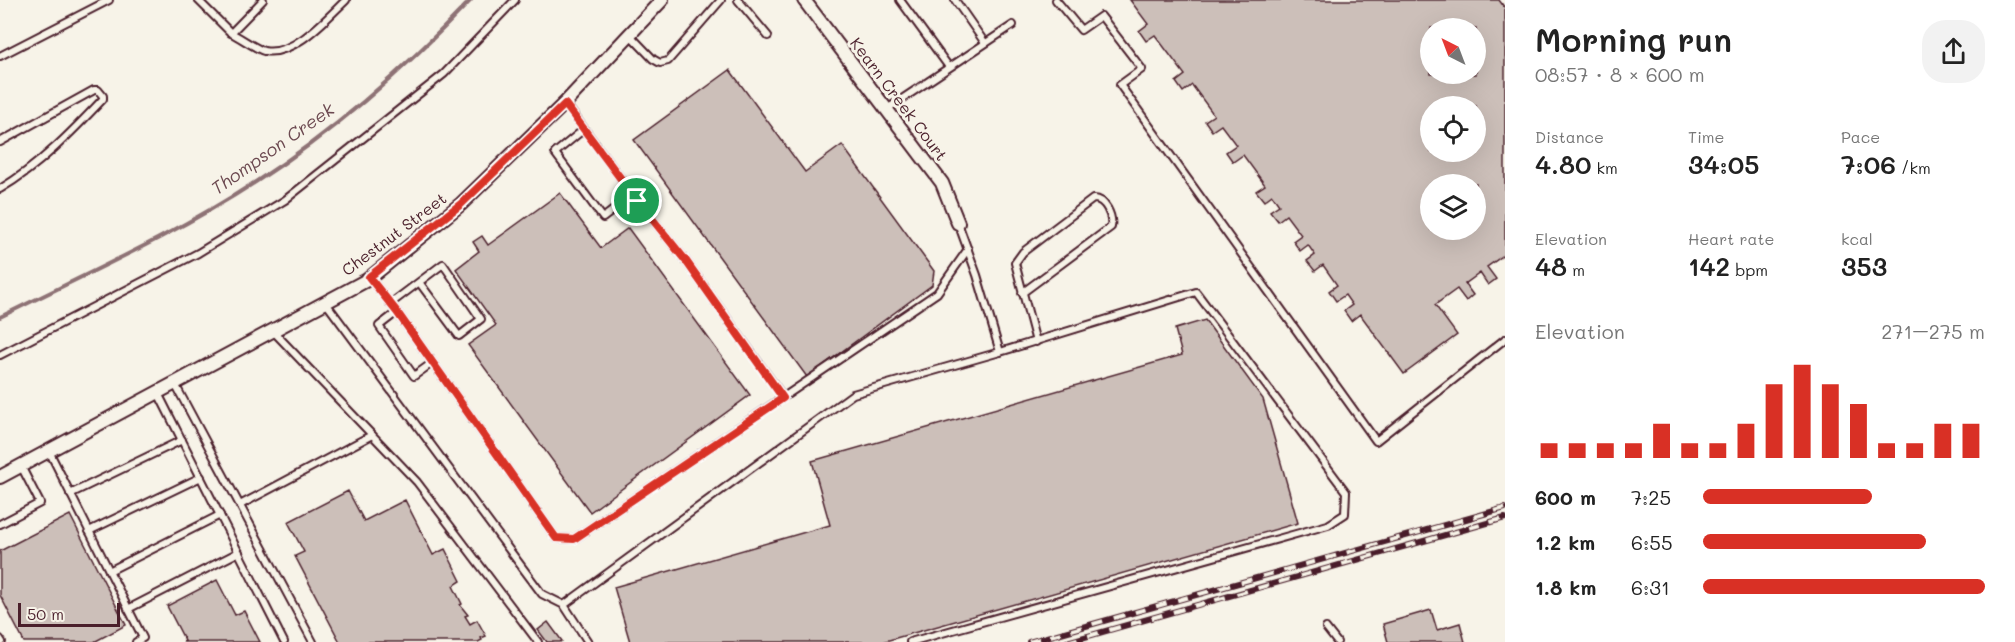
<!DOCTYPE html>
<html lang="en">
<head>
<meta charset="utf-8">
<style>
  :root { --surface:#fff; --page:#f2f2f2; --text:#222; --muted:#767676; --accent:#d93025 }
  body { margin:0; font-family:Mali,sans-serif; background:var(--page); color:var(--text); height:100vh; display:flex; flex-direction:column; font-size:22px; white-space:nowrap }
  * { box-sizing:border-box; margin:0 }
  p { font-size:20px; color:var(--muted) }
  .icon { flex:none; width:33px; height:33px; fill:none; stroke:currentColor; stroke-width:2; stroke-linecap:round; stroke-linejoin:round }
  .map { position:relative; flex:1; overflow:hidden }
  .drawer { display:flex; flex-direction:column; background:var(--surface); width:510px }
  .drawer>* { flex:none }
  .needle { width:39px; rotate:318deg }
  .buttons { position:absolute; left:1420px; top:18px; display:grid; gap:12px }
  .buttons a { display:grid; place-items:center; width:66px; height:66px; border-radius:50%; background:var(--surface); box-shadow:0 6px 24px #0002; font-size:30px }
  .scale { position:absolute; left:18px; bottom:15px; width:102px; box-sizing:border-box; padding-left:6px; border:3px solid #4a1f2b; border-top:0; font-size:16px; line-height:21px; white-space:nowrap; color:#4a1f2b; -webkit-text-stroke:4px #f7f3e8; paint-order:stroke }
  .pin { position:absolute; display:grid; place-items:center; width:51px; height:51px; color:#fff; margin:-26px; border:3px solid #fff; border-radius:50%; box-shadow:0 2px 6px #0007 }
  .round { display:grid; place-items:center; flex:none; width:63px; height:63px; border-radius:24px; background:var(--page) }
  .overview { display:flex; align-items:center; justify-content:space-between; height:102px; padding:0 30px }
  h1 { font-size:33px; font-weight:600; line-height:45px }
  .metrics { display:grid; grid-template-columns:repeat(3,1fr); gap:9px; height:102px; padding:6px 30px }
  .metrics div { display:grid; align-content:center }
  .metrics b { font-size:26px; font-weight:600 }
  .metrics small { font-size:16px; font-weight:400 }
  .metrics p { font-size:16px }
  .chart { height:168px; padding:12px 30px }
  .chart p { display:flex; justify-content:space-between }
  .chart svg { width:100%; height:108px; margin-top:6px; stroke:var(--accent); stroke-width:6 }
  ul { padding:0 30px; list-style:none; font-size:20px }
  li { display:grid; grid-template-columns:96px 72px 1fr; align-items:center; height:45px }
  li i { height:15px; border-radius:8px; background:var(--accent) }
  main { display:flex; flex:1; min-height:0 }
  .map>svg:first-child { display:block }
  .lines { fill:none; stroke-linecap:round; stroke-linejoin:round }
  .stream { stroke:#8e7275; stroke-width:4 }
  .building { fill:#ccbfb9; stroke:#4a1f2b; stroke-width:1.5; fill-rule:evenodd }
  .lane-casing { stroke:#4a1f2b; stroke-width:10 }
  .street-casing { stroke:#4a1f2b; stroke-width:16 }
  .lane { stroke:#f7f3e8; stroke-width:6 }
  .street { stroke:#f7f3e8; stroke-width:12 }
  .rail-casing { stroke:#4a1f2b; stroke-width:6 }
  .rail { stroke:#f7f3e8; stroke-width:4; stroke-dasharray:11; stroke-linecap:butt }
  .route-casing { stroke:#fff; stroke-width:12 }
  .route { stroke:#d93025; stroke-width:8 }
  .labels { text-anchor:middle; stroke-width:6; stroke-linejoin:round; paint-order:stroke }
  .street-label { font-size:16px; fill:#4a1f2b; stroke:#f7f3e8 }
  .water-label { font-size:18px; font-style:italic; fill:#6c4950; stroke:#f7f3e8 }
</style>
</head>
<body>
<main>
<div class="map">
<svg width="1505" height="642" viewBox="0 0 1505 642">
  <rect width="100%" height="100%" fill="#f7f3e8"/>
  <filter id="ink" filterUnits="userSpaceOnUse"><feTurbulence type="fractalNoise" baseFrequency=".0167" numOctaves="2"/><feDisplacementMap in="SourceGraphic" scale="12" xChannelSelector="R" yChannelSelector="G"/><feConvolveMatrix kernelMatrix="1 2 1 2 8 2 1 2 1" color-interpolation-filters="sRGB"/></filter>
  <g filter="url(#ink)">
    <g class="lines">
      <path class="stream" d="M0 317C86 274 176 234 257 181 336 130 406 68 471 0"/>
    </g>
    <g class="building">
      <path d="M1130 0H1499L1505 8V254L1487 267 1496 279 1488 285 1480 273 1465 284 1473 295 1466 301 1457 289 1435 305 1457 335 1404 374 1360 314 1351 321 1344 311 1352 305 1345 295 1336 301 1329 291 1337 285 1323 265 1315 271 1307 261 1315 255 1308 245 1300 251 1293 241 1301 235 1286 215 1278 221 1270 211 1279 205 1272 195 1264 201 1256 191 1265 185 1243 155 1233 162 1226 152 1236 145 1221 125 1212 131 1205 121 1214 115 1192 85 1183 92 1176 82 1185 75 1155 35 1146 41 1139 31 1148 24ZM1431 28H1476V74H1431ZM1431 106H1476V152H1431ZM1431 184H1476V230H1431Z"/>
      <path d="M730 70 805 172 842 145 934 271 932 285 807 377 634 140Z"/>
      <path d="M560 193 601 248 628 228 750 395 590 512 468 345 496 325 456 269 479 251 473 242 482 236 488 245Z"/>
      <path d="M1205 320 1263 399 1298 523 882 642H630L614 587 830 525 812 461 1182 355 1175 329Z"/>
      <path d="M348 491 364 521 405 500 433 555 445 549 461 581 453 586 462 604 460 605 468 615 465 616 470 624 477 620 486 636 481 638 482 640 478 642H340L295 556 304 552 288 522Z"/>
      <path d="M70 515 126 625 94 642H24L0 595V551Z"/>
      <path d="M217 580 235 615 244 611 260 642H183L185 641 167 606Z"/>
      <path d="M1431 610 1437 630 1460 623 1465 642H1388L1383 624Z"/>
      <path d="M548 622 562 641 560 642H547L538 630Z"/>
    </g>
    <g class="lines">
      <defs>
        <g id="lane">
          <path d="M198 0 231 33 263 0"/>
          <path d="M738 0 768 36"/>
          <path d="M900 0 949 67"/>
          <path d="M955 0 985 43"/>
          <path d="M1056 0 1081 30 1101 16 1142 69 1120 85 1376 441 1505 339"/>
          <path d="M231 33C240 37 256 49 264 51 293 57 327 18 346 0"/>
          <path d="M630 35 653 59 660 63 668 61 721 0"/>
          <path d="M0 56 109 0"/>
          <path d="M565 103 633 195 686 261 783 397"/>
          <path d="M887 109 1013 25"/>
          <path d="M583 130 555 153 603 218 633 195"/>
          <path d="M0 142 94 90H98L103 96V99C72 132 39 166 0 189"/>
          <path d="M370 278 397 312 556 538 574 539 937 293 968 249"/>
          <path d="M1022 293 1111 227C1113 216 1105 198 1093 199L1023 252 1015 263 1036 342"/>
          <path d="M326 303 542 594 564 605 853 394 1000 352 977 275 958 223"/>
          <path d="M390 304 443 264 481 319 459 336 419 282"/>
          <path d="M397 312 379 326 414 376 432 363"/>
          <path d="M273 331 417 482 538 642"/>
          <path d="M0 355 198 253 285 200 444 74 515 0"/>
          <path d="M175 384 313 642"/>
          <path d="M158 393 284 642"/>
          <path d="M49 451 143 638 136 642"/>
          <path d="M70 494 182 440"/>
          <path d="M240 505 372 435"/>
          <path d="M0 524 40 503 21 466"/>
          <path d="M89 531 201 477"/>
          <path d="M109 571 220 515"/>
          <path d="M564 605 588 642"/>
          <path d="M128 609 239 552"/>
          <path d="M1326 628 1337 642"/>
          <path d="M0 639 2 642"/>
          <path d="M910 642 1328 525 1345 514 1346 492 1196 292 1000 352"/>
        </g>
        <g id="street">
          <path d="M804 0 942 183 958 223"/>
          <path d="M0 477 367 280 461 204 565 103 662 0"/>
        </g>
      </defs>
      <use href="#lane" class="lane-casing"/>
      <use href="#street" class="street-casing"/>
      <use href="#lane" class="lane"/>
      <use href="#street" class="street"/>
      <defs>
        <g id="rail">
          <path d="M1029 642 1505 508"/>
          <path d="M1067 642 1505 518"/>
        </g>
      </defs>
      <use href="#rail" class="rail-casing"/>
      <use href="#rail" class="rail"/>
    </g>
  </g>
  <g class="lines" filter="url(#ink)">
    <defs>
      <path id="route" d="M565 104 633 195 686 261 783 398 574 539 556 538 397 312 369 277 461 204Z"/>
    </defs>
    <use href="#route" class="route-casing"/>
    <use href="#route" class="route"/>
  </g>
  <g class="labels">
    <g class="street-label">
      <text transform="translate(899 99) rotate(53)" y="6">Kearn Creek Court</text>
      <text transform="translate(394 234) rotate(-37)" y="6">Chestnut Street</text>
    </g>
    <g class="water-label">
      <text transform="translate(273 149) rotate(-35)" y="6">Thompson Creek</text>
    </g>
  </g>
</svg>
<div class="buttons">
<a><svg class="needle" viewBox="-14 -14 28 28"><path d="M0-13l5 13h-10z" fill="#e53935"/><path d="M0 13l5-13h-10z" fill="#767676"/></svg></a>
<a><svg class="icon" aria-label="locate" viewBox="0 0 24 24"><circle cx="12" cy="12" r="6"/><path d="M12 2v4M12 18v4M2 12h4M18 12h4"/></svg></a>
<a><svg class="icon" aria-label="layers" viewBox="0 0 24 24"><path d="M12 4l9 5-9 5-9-5zM3 14l9 5 9-5"/></svg></a>
</div>
<div class="scale">50 m</div>
<div class="pin" style="left:637px;top:201px;background:#1e9e55"><svg class="icon" aria-label="arrive" viewBox="0 0 24 24"><path d="M6 21V4h12l-3 4 3 4H6"/></svg></div>
</div>
<section class="drawer">
<div class="overview"><div><h1>Morning run</h1><p>08:57 · 8 × 600 m</p></div><a class="round"><svg class="icon" aria-label="share" viewBox="0 0 24 24"><path d="M12 15V3M7 8l5-5 5 5M5 13v7h14v-7"/></svg></a></div>
<div class="metrics">
<div><p>Distance</p><b>4.80<small> km</small></b></div>
<div><p>Time</p><b>34:05</b></div>
<div><p>Pace</p><b>7:06<small> /km</small></b></div>
</div>
<div class="metrics">
<div><p>Elevation</p><b>48<small> m</small></b></div>
<div><p>Heart rate</p><b>142<small> bpm</small></b></div>
<div><p>kcal</p><b>353</b></div>
</div>
<div class="chart"><p><span>Elevation</span>271–275 m</p>
<svg viewBox="0 0 160 44" preserveAspectRatio="none"><path d="M5 44V38M15 44V38M25 44V38M35 44V38M45 44V30M55 44V38M65 44V38M75 44V30M85 44V14M95 44V6M105 44V14M115 44V22M125 44V38M135 44V38M145 44V30M155 44V30"/></svg>
</div>
<ul>
<li><b>600 m</b>7:25<i style="width:60%"></i></li>
<li><b>1.2 km</b>6:55<i style="width:79%"></i></li>
<li><b>1.8 km</b>6:31<i style="width:100%"></i></li>
</ul>
</section>
</main>
</body>
</html>
